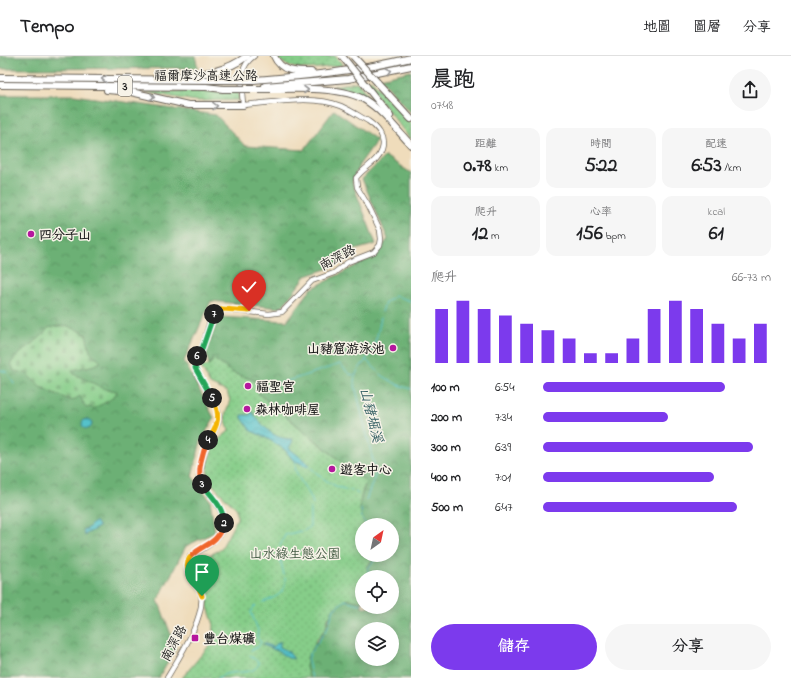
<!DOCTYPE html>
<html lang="zh-TW">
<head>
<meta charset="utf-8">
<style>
  :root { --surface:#fff; --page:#f6f6f6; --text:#202124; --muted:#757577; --line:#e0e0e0; --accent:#7c3aed }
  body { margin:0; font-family:"Indie Flower","LXGW WenKai TC",sans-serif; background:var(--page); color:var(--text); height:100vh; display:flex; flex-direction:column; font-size:15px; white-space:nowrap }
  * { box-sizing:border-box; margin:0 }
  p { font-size:13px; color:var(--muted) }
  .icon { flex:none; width:22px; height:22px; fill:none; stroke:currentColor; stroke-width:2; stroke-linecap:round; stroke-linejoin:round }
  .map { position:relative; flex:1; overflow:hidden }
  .side { display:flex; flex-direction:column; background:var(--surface); width:380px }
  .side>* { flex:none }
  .needle { width:26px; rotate:33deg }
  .tools { position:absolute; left:355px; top:462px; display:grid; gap:8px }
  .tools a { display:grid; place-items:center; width:44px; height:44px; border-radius:50%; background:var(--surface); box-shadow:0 2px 10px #0003; font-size:20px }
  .pin { position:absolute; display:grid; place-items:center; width:34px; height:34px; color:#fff; margin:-41px -17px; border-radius:50% 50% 50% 0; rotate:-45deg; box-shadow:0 0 4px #0007 }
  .pin .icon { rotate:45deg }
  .km { position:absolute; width:20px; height:20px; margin:-10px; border-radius:50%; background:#222; color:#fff; font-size:11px; line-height:20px; text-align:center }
  .round { display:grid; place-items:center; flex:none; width:42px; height:42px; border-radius:21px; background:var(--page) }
  .headline { display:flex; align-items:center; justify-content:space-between; height:68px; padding:0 20px }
  h1 { font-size:22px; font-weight:800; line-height:30px }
  .stats { display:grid; grid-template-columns:repeat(3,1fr); gap:6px; height:68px; padding:4px 20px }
  .stats div { display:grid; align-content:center; border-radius:10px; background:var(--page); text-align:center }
  .stats b { font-size:20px; font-weight:800 }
  .stats small { font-size:11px; font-weight:400 }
  .stats p { font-size:11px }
  .chart { height:112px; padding:8px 20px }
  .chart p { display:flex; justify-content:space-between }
  .chart svg { width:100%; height:72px; margin-top:4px; stroke:var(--accent); stroke-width:6 }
  .button { display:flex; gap:8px; margin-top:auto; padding:8px 20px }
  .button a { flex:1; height:46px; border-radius:24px; background:var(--accent); color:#fff; font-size:16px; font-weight:800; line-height:46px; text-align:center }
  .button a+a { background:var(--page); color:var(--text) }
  ul { padding:0 20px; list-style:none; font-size:13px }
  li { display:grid; grid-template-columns:64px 48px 1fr; align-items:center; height:30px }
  li i { height:10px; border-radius:5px; background:var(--accent) }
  header { display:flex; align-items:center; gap:24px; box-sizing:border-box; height:56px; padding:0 20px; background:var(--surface); border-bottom:1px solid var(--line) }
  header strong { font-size:19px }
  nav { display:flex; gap:22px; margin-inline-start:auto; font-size:14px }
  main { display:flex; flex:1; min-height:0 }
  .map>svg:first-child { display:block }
  .grass { fill:url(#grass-dots); stroke:#517452 }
  .forest { fill:url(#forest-crowns); stroke:#446648; fill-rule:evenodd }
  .cemetery { fill:url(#cemetery-stones); stroke:#517452 }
  .water { fill:url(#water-waves); stroke:#386f73 }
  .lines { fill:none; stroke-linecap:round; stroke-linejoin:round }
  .stream { stroke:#54c2ca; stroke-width:1 }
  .secondary-casing { stroke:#665f54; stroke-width:6 }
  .motorway-casing { stroke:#665f54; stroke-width:8 }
  .secondary { stroke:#fff; stroke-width:4.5 }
  .motorway { stroke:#fff; stroke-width:6 }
  .motorway-bridge-casing { stroke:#665f54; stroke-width:8; stroke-linecap:butt }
  .motorway-bridge { stroke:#fff; stroke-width:6 }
  .oneway { stroke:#999 }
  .split-1-casing { stroke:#fff; stroke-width:8 }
  .split-2-casing { stroke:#fff; stroke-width:8 }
  .split-3-casing { stroke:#fff; stroke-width:8 }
  .split-4-casing { stroke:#fff; stroke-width:8 }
  .split-5-casing { stroke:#fff; stroke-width:8 }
  .split-6-casing { stroke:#fff; stroke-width:8 }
  .split-7-casing { stroke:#fff; stroke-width:8 }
  .split-8-casing { stroke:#fff; stroke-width:8 }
  .split-1 { stroke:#f5b400; stroke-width:5 }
  .split-2 { stroke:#f0652b; stroke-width:5 }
  .split-3 { stroke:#22a559; stroke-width:5 }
  .split-4 { stroke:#f0652b; stroke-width:5 }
  .split-5 { stroke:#f5b400; stroke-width:5 }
  .split-6 { stroke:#22a559; stroke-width:5 }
  .split-7 { stroke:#22a559; stroke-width:5 }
  .split-8 { stroke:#f5b400; stroke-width:5 }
  .poi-dot { fill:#b5179e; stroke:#f7f3e8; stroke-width:1.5 }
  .labels { text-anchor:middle; stroke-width:3; stroke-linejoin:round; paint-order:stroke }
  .shield { fill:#f7f3e8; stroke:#5e5c59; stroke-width:1 }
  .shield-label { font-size:12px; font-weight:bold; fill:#1c1c1c }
  .street-label { font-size:13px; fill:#1c1c1c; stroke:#f7f3e8 }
  .poi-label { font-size:13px; font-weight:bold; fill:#1c1c1c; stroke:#f7f3e8; text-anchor:start }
  .park-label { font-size:13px; fill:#415a42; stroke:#f7f3e8 }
  .water-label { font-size:14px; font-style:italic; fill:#325e62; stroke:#f7f3e8 }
</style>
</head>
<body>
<header>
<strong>Tempo</strong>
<nav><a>地圖</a><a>圖層</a><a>分享</a></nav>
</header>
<main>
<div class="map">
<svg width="411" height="622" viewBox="0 0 411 622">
  <defs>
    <pattern id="grass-dots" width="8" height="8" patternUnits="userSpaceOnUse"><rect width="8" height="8" fill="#86cd89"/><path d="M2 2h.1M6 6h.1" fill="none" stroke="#73af76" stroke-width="1.8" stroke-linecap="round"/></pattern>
    <pattern id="forest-crowns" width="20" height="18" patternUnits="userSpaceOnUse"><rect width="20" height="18" fill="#6cb075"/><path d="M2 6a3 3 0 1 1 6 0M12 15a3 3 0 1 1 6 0" fill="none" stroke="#588e5f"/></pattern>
    <pattern id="cemetery-stones" width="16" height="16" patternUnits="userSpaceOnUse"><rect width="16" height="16" fill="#86cd89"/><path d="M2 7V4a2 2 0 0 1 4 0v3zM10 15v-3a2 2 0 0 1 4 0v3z" fill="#73af76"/></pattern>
    <pattern id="water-waves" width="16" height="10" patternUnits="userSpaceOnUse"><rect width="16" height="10" fill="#54c2ca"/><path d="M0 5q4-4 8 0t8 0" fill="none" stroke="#49a6ad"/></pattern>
  </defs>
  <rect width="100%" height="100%" fill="#f7f3e8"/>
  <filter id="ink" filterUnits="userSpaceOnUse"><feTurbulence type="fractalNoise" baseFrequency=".025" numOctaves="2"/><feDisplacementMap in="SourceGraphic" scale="8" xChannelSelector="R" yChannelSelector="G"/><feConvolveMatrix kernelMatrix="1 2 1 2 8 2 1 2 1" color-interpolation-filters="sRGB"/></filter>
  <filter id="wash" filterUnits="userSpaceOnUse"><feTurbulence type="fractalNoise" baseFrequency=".012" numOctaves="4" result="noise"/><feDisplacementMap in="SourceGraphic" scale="16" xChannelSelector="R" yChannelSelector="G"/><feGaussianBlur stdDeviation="0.9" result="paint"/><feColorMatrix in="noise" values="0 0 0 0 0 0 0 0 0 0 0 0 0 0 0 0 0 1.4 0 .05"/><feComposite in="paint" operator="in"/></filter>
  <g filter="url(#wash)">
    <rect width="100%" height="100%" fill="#efdcbb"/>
    <g class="grass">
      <path d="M276 0C296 3 315 0 335 0L343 9C322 11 290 20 276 0Z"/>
      <path d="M371 24 411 67V84L366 26Z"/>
      <path d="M357 26 373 45 348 34 333 30Z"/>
      <path d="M186 35 238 36 239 44 196 45 144 36Z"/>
      <path d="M214 303 233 317 260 326 259 338 366 426C360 442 357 452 365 469H362V499H377L367 511 368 521H362V546L328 562 326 572 316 584 309 622H182L213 585 214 569 208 551 207 528 192 509 221 493 237 463V454L209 425 207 409 214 388 229 375 225 360 230 344 227 336 210 328 201 311 209 309Z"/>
    </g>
    <g class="forest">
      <path d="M0 0H195L198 12 0 13Z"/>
      <path d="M411 15V57L380 22Z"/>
      <path d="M0 39H74L216 59 245 90 304 94 334 54 377 84 359 109 352 126 376 188 355 194 330 212 306 220 281 252 211 245 184 305 214 362 201 385 192 420 210 444 215 476 186 490 158 544 176 592 159 622H0Z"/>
      <path d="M385 100 411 117V622H309L306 611 308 599 326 572 333 553 347 543 362 546V551H392V521H368C366 511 371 506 377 499H392V469H365C357 450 360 443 366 426L259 338 260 326 233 317 214 303 209 309 206 296 219 261 287 265 311 233 375 200 388 183 362 123ZM362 573H392V603H362Z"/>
    </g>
    <path class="cemetery" d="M58 270H68L86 278 90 296 101 306C91 312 78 311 72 315L74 318 105 333 117 335C114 345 101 347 94 353L90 351 86 352 80 340 72 345 40 331 26 317 14 315 11 307C23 291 39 287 48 272Z"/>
    <g class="water">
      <path d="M251 355C264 370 271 383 292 383L293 385 289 392 310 409 308 411 293 404 284 393 263 380 251 375 242 362V359H250Z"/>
      <circle cx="87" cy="368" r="5"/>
      <path d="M95 465 99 471 86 478 85 480 83 476 84 473H87Z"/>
      <path d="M280 585V591L288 595 294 603 288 602 275 594 263 589V587L273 591Z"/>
    </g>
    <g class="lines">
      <g class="stream">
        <path d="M382 256 385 247 395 240 411 245"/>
        <path d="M366 304 383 320 398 329 411 333"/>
        <path d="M0 314 7 316 14 328"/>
        <path d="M260 334 340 308 349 318 354 319"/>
        <path d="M296 405C291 420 311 434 313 448"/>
        <path d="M311 412C322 422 336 434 352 434"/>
        <path d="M355 436 358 438"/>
        <path d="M366 444 376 417 354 325C356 313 364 308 370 298 376 286 379 273 381 261"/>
        <path d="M361 453 362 462 366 469"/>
        <path d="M304 475 310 470V452"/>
        <path d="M280 490 285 479 301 475"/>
        <path d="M280 494 279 498 284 519"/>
        <path d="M368 521V512L378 500"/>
        <path d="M263 546C275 542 288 536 285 522"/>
        <path d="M251 594 258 591 261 586 257 582 258 574 251 556 254 551 258 547"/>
        <path d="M218 622C231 611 254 622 259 607L250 599"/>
        <path d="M312 622 308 605 310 597 327 573 334 553 345 544 359 548 362 547"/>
      </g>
    </g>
  </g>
  <g filter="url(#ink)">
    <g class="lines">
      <defs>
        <path id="secondary" d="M167 622C178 603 206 561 201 537 197 521 184 524 190 501 196 495 205 493 211 487 240 463 212 445 199 423L205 392 218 367 219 360 216 349 198 320 195 312V306L201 296 212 259 217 255 223 253 269 258 282 256 312 225 334 217 348 206 374 196 380 189 381 183 380 174 369 151 357 131 356 122C364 111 378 106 382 93 386 81 377 71 368 65 359 60 350 54 341 50 311 38 274 47 243 49 242 30 237 12 254 0"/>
        <g id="motorway">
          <path d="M274 0C281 16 296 16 311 16"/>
          <path d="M179 20C204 18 226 16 247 0"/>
          <path d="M0 22 216 24"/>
          <path d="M253 24C306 20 359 15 411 2"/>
          <path d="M377 26 411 63"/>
          <path d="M0 29 206 31"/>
          <path d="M265 30 348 23 411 10"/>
          <path d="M366 30 390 60"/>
          <path d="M253 33C284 34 339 28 365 44 383 55 397 74 411 89"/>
          <path d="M107 34 131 36 188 49H243"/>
        </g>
      </defs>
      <use href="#secondary" class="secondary-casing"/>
      <use href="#motorway" class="motorway-casing"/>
      <use href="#secondary" class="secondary"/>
      <use href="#motorway" class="motorway"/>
      <defs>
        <g id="motorway-bridge">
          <path d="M342 0 366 30"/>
          <path d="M353 0 377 26"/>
          <path d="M216 24H253"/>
          <path d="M206 31 223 33H253"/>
        </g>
      </defs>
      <use href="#motorway-bridge" class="motorway-bridge-casing"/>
      <use href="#motorway-bridge" class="motorway-bridge"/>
    </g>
    <defs><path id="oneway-chevron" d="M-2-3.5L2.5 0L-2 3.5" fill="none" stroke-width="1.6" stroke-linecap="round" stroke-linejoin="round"/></defs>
    <g class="oneway">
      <use href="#oneway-chevron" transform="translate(389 15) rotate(-14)"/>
      <use href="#oneway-chevron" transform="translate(104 23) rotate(-179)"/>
      <use href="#oneway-chevron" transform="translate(306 34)"/>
      <use href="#oneway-chevron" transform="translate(152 41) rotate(13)"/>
      <use href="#oneway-chevron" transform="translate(215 50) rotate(-1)"/>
    </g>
  </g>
  <g class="lines" filter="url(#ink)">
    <defs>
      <path id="split-1" d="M192 499C178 513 199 527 202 540"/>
      <path id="split-2" d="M192 499C206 486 216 490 224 467"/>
      <path id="split-3" d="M202 428C212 441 224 451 224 467"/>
      <path id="split-4" d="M202 428C196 417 203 395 208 384"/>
      <path id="split-5" d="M208 384C219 369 221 358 212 342"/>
      <path id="split-6" d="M197 300 195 312 212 342"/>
      <path id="split-7" d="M197 300 201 296 214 258"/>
      <path id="split-8" d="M214 258 223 253 249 255"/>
    </defs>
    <use href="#split-1" class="split-1-casing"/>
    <use href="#split-2" class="split-2-casing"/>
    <use href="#split-3" class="split-3-casing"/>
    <use href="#split-4" class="split-4-casing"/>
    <use href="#split-5" class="split-5-casing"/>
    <use href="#split-6" class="split-6-casing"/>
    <use href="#split-7" class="split-7-casing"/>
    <use href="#split-8" class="split-8-casing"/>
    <use href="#split-1" class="split-1"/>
    <use href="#split-2" class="split-2"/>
    <use href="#split-3" class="split-3"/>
    <use href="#split-4" class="split-4"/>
    <use href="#split-5" class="split-5"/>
    <use href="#split-6" class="split-6"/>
    <use href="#split-7" class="split-7"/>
    <use href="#split-8" class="split-8"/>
  </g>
  <g class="poi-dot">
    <circle cx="31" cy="178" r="4"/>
    <circle cx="393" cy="292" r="4"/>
    <circle cx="248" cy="330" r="4"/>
    <circle cx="247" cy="353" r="4"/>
    <circle cx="332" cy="413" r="4"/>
    <rect x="191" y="578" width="8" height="8" rx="2"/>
  </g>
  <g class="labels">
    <rect class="shield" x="118" y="20" width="14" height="20" rx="3"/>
    <g class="shield-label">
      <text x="125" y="34">3</text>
    </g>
    <g class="street-label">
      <text x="206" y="24">福爾摩沙高速公路</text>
      <text transform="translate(337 201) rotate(-28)" y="5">南深路</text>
      <text transform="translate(173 587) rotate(-62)" y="5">南深路</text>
    </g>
    <g class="poi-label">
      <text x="39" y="183">四分子山</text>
      <text x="385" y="297" text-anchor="end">山豬窟游泳池</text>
      <text x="256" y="335">福聖宮</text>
      <text x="255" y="358">森林咖啡屋</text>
      <text x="340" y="418">遊客中心</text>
      <text x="203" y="587">豐台煤礦</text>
    </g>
    <g class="park-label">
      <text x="295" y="502">山水綠生態公園</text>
    </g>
    <g class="water-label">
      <text transform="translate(372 359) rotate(76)" y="5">山豬堀溪</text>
    </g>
  </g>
</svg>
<div class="tools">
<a><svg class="needle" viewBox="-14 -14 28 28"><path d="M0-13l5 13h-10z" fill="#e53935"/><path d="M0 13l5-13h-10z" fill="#757577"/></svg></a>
<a><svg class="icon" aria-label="locate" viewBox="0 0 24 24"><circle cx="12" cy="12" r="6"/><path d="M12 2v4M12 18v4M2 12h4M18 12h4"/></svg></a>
<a><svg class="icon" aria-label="layers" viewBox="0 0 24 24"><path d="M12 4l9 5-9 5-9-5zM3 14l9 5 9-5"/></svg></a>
</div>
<div class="pin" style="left:202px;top:540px;background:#1e9e55"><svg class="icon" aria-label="arrive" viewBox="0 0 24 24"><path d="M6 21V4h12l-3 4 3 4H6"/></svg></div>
<div class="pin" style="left:249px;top:255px;background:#d93025"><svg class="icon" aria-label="check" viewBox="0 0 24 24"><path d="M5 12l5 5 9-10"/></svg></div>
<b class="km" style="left:224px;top:467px">2</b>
<b class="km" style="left:202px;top:428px">3</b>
<b class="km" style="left:208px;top:384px">4</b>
<b class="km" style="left:212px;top:342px">5</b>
<b class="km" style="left:197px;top:300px">6</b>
<b class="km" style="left:214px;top:258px">7</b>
</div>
<section class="side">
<div class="headline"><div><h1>晨跑</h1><p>07:48</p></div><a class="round"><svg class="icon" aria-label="share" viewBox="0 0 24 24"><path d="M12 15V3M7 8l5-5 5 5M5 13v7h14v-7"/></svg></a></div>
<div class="stats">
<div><p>距離</p><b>0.78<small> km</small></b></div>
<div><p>時間</p><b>5:22</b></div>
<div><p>配速</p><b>6:53<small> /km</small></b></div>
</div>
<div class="stats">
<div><p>爬升</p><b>12<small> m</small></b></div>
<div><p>心率</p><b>156<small> bpm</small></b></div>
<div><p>kcal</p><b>61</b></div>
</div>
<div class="chart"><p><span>爬升</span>66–73 m</p>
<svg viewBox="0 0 160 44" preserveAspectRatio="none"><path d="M5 44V11M15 44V6M25 44V11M35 44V15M45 44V20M55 44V24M65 44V29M75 44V38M85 44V38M95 44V29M105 44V11M115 44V6M125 44V11M135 44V20M145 44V29M155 44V20"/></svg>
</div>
<ul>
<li><b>100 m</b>6:54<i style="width:80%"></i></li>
<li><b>200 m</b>7:34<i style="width:55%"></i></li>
<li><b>300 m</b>6:39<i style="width:92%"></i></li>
<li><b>400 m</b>7:01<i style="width:75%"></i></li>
<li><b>500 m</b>6:47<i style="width:85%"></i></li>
</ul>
<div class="button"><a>儲存</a><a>分享</a></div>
</section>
</main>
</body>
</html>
